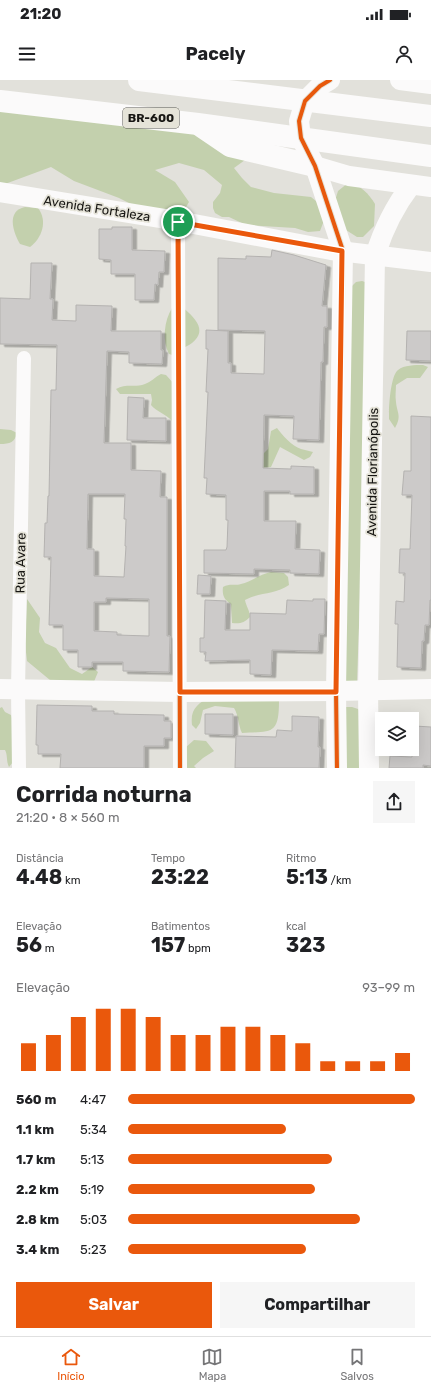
<!DOCTYPE html>
<html lang="pt">
<head>
<meta charset="utf-8">
<style>
  :root { --surface:#fff; --page:#f6f6f6; --text:#202124; --muted:#757577; --line:#e0e0e0; --accent:#ea580c }
  body { margin:0; font-family:Rubik,sans-serif; background:var(--page); color:var(--text); height:100vh; display:flex; flex-direction:column; font-size:15px; white-space:nowrap }
  * { box-sizing:border-box; margin:0 }
  p { font-size:13px; color:var(--muted) }
  .icon { flex:none; width:22px; height:22px; fill:none; stroke:currentColor; stroke-width:2; stroke-linecap:round; stroke-linejoin:round }
  .map { position:relative; height:688px; overflow:hidden }
  .drawer { display:flex; flex-direction:column; background:var(--surface); flex:1 }
  .drawer>* { flex:none }
  .buttons { position:absolute; left:375px; top:632px; display:grid; gap:8px }
  .buttons a { display:grid; place-items:center; width:44px; height:44px; border-radius:0px; background:var(--surface); box-shadow:0 4px 16px #0002; font-size:20px }
  .pin { position:absolute; display:grid; place-items:center; width:34px; height:34px; color:#fff; margin:-17px; border:2px solid #fff; border-radius:50%; box-shadow:0 1px 4px #0007 }
  .round { display:grid; place-items:center; flex:none; width:42px; height:42px; border-radius:0px; background:var(--page) }
  .headline { display:flex; align-items:center; justify-content:space-between; height:68px; padding:0 16px }
  h1 { font-size:22px; font-weight:700; line-height:30px }
  .figures { display:grid; grid-template-columns:repeat(3,1fr); gap:6px; height:68px; padding:4px 16px }
  .figures div { display:grid; align-content:center }
  .figures b { font-size:20px; font-weight:700 }
  .figures small { font-size:11px; font-weight:400 }
  .figures p { font-size:11px }
  .chart { height:112px; padding:8px 16px }
  .chart p { display:flex; justify-content:space-between }
  .chart svg { width:100%; height:72px; margin-top:4px; stroke:var(--accent); stroke-width:6 }
  .action { display:flex; gap:8px; margin-top:auto; padding:8px 16px }
  .action a { flex:1; height:46px; border-radius:0px; background:var(--accent); color:#fff; font-size:16px; font-weight:700; line-height:46px; text-align:center }
  .action a+a { background:var(--page); color:var(--text) }
  ul { padding:0 16px; list-style:none; font-size:13px }
  li { display:grid; grid-template-columns:64px 48px 1fr; align-items:center; height:30px }
  li i { height:10px; border-radius:5px; background:var(--accent) }
  .status { display:flex; justify-content:space-between; align-items:center; height:28px; padding:0 20px; background:var(--surface); direction:ltr }
  .status svg { height:11px; fill:currentColor }
  header { display:flex; justify-content:space-between; align-items:center; height:52px; padding:0 16px; background:var(--surface); font-size:18px; font-weight:700 }
  .menu { display:flex; justify-content:space-around; align-items:center; height:56px; border-top:1px solid var(--line); background:var(--surface); font-size:11px; color:var(--muted) }
  .menu a { display:grid; justify-items:center; gap:2px }
  .menu .current { color:var(--accent) }
  .map>svg:first-child { display:block }
  .green { fill:#c3d0ad }
  .building { fill:#cccac9; stroke:#b4b2b0; fill-rule:evenodd; filter:url(#shadow) }
  .lines { fill:none; stroke-linecap:round; stroke-linejoin:round }
  .street { stroke:#fbfafa; stroke-width:14 }
  .secondary { stroke:#fbfafa; stroke-width:20 }
  .primary { stroke:#fbfafa; stroke-width:22 }
  .cycleway-casing { stroke:#e5e3d8; stroke-width:6 }
  .cycleway { stroke:#e8590c; stroke-width:4 }
  .route-casing { stroke:#fff; stroke-width:8 }
  .route { stroke:#ea580c; stroke-width:5 }
  .labels { text-anchor:middle; stroke-width:3.5; stroke-linejoin:round; paint-order:stroke }
  .shield { fill:#e5e3d8; stroke:#55544e; stroke-width:1 }
  .shield-label { font-size:12px; font-weight:bold; fill:#171613 }
  .street-label { font-size:13px; fill:#171613; stroke:#e5e3d8 }
</style>
</head>
<body>
<div class="status"><b>21:20</b><svg viewBox="0 0 49 12"><path d="M0 12V9h3v3zM5 12V6h3v6zM10 12V3h3v9zM15 12V0h3v12zM26 1h20v11H26zM47 4h2v5h-2z"/></svg></div>
<header><svg class="icon" aria-label="menu" viewBox="0 0 24 24"><path d="M4 6h16M4 12h16M4 18h16"/></svg>Pacely<svg class="icon" aria-label="person" viewBox="0 0 24 24"><circle cx="12" cy="8" r="4"/><path d="M4 21q1-7 8-7t8 7"/></svg></header>
<div class="map">
<svg width="431" height="688" viewBox="0 0 431 688">
  <defs>
    <filter id="shadow"><feDropShadow dx="4.5" dy="2.5" stdDeviation="0" flood-color="#0004"/></filter>
  </defs>
  <rect width="100%" height="100%" fill="#e2e1db"/>
  <g class="green">
    <path d="M0 27 190 49 245 80 234 88 242 98 251 107 274 113 311 117 321 125 325 138 320 151 308 152 295 148 246 145 229 137H222L215 133 213 128V122L220 113 222 105 204 90 179 83 155 90 175 102 189 122 180 137 141 129 119 118 74 101 51 87 5 104 0 103Z"/>
    <path d="M348 103C360 104 369 114 375 124L374 146 363 157H357L346 150 334 124 338 111Z"/>
    <path d="M25 127 38 128C48 141 42 158 30 167L20 164C13 152 6 131 25 127Z"/>
    <path d="M362 201 368 203 371 207 357 602 340 607 352 206 356 202Z"/>
    <path d="M182 227C193 236 209 250 192 263 188 266 184 267 181 270L179 277 169 274C162 261 164 241 172 228Z"/>
    <path d="M423 285 428 287 420 298H407L396 305C396 310 395 316 396 322 397 333 402 336 395 348L389 339V333C389 324 391 295 398 290 404 285 415 285 423 285Z"/>
    <path d="M161 294 166 295 175 305 172 341C166 334 157 332 151 325L152 320 151 314H120L116 309C126 303 135 308 145 304 151 302 155 297 161 294Z"/>
    <path d="M277 348C282 355 292 366 301 369 305 370 309 371 313 372L310 377 304 380 280 367 271 387 264 388 262 387 263 374 268 369 271 351Z"/>
    <path d="M0 349 11 350 17 353C15 362 10 364 0 364Z"/>
    <path d="M271 492 284 493 288 497 289 505C275 515 259 512 245 520 246 526 250 531 250 537 244 543 240 544 232 543L231 524C224 520 222 515 223 507 230 503 234 506 241 504 251 502 260 494 271 492Z"/>
    <path d="M27 519 40 538 39 552 45 563 56 568 70 588 82 594 92 587 98 592 93 604 56 605 27 581 25 563Z"/>
    <path d="M211 616 279 621C279 656 271 651 242 653 238 645 239 636 234 628L215 626 203 630 200 643 196 649 192 645C190 628 198 624 211 616Z"/>
    <path d="M2 627 5 632 11 635 13 641V682L9 687C6 681 8 676 5 670H0V628Z"/>
    <path d="M346 627H352L358 629 361 633V688H342V632Z"/>
    <path d="M194 660 206 661 214 671 203 678 194 686 196 688H174L185 668Z"/>
  </g>
  <g class="building">
    <path d="M112 147H132V170L165 171 164 192H159L158 205 155 204 154 220H135V194H111V180L99 179V149H112Z"/>
    <path d="M272 170 294 175 326 185 322 226H327V247H324L323 282H321L319 360 293 359 294 336 264 335 263 388 291 389V386L314 387V414H290V411H264V441H296L295 469 320 470 319 494 290 493V490L254 489V494L204 493V470H226L227 467 228 440H226V415L206 414 207 398H204L208 312H206L208 269H206V250L228 251V283H231V293L264 294 265 251 218 250V178L246 179V176L271 177Z"/>
    <path d="M31 183H52L50 219H53L52 240 76 241V225L112 226 111 251H161V270H163L162 284 129 283V272L107 271 104 363H131V390L161 391 160 417H167V556H170L169 592 123 591V582H92V587H78V570H63V545H49L51 477H44L45 443H47L48 416H49L51 310H56L57 265 0 264V218L30 219ZM88 414H125L124 439H126L125 466H126L124 497 94 496V469H87ZM106 518 149 519V556L117 555V552L94 551V522H106Z"/>
    <path d="M407 251H431V281L406 280Z"/>
    <path d="M128 317 144 318 143 338H166V361L127 360Z"/>
    <path d="M411 336 431 337V520H430L429 545H425L424 561H422L421 588 397 587 398 544H395L396 521 404 522 405 493H399L400 469H410L412 415H402L404 391H411Z"/>
    <path d="M198 495 211 496 210 514H197Z"/>
    <path d="M313 519H325L324 554H319L318 571 272 570 271 595 250 594V580L205 581 206 572H200V558H204L205 520 226 521 225 550H250V533L286 534 287 520 313 521Z"/>
    <path d="M37 625 92 626V631H114V634L164 635V641H171V658H164V666H144V688H60L61 674H38V665H36Z"/>
    <path d="M205 634H233V655L205 654Z"/>
    <path d="M292 636 319 637 318 667H320L319 688H235L236 656 276 657 277 650 292 651Z"/>
    <path d="M415 646 431 647V686L423 685V688H389L390 676 412 677V658H414Z"/>
  </g>
  <g class="lines">
    <g class="street">
      <path d="M178 141 180 688"/>
      <path d="M19 688 18 610 24 278"/>
    </g>
    <g class="secondary">
      <path d="M330 0 320 6 305 21 299 41 301 58 315 86 343 171 336 611 337 688"/>
      <path d="M400 0 431 4"/>
      <path d="M315 86 349 96 431 107"/>
      <path d="M0 112 178 141 331 170 431 182"/>
      <path d="M0 609 180 612 336 611 431 609"/>
      <path d="M369 688 368 610 375 176C383 150 395 126 411 105"/>
    </g>
    <g class="primary">
      <path d="M139 0 431 36"/>
      <path d="M0 21 198 44 431 76"/>
      <path d="M202 47 230 66 315 86"/>
    </g>
    <defs>
      <g id="cycleway">
        <path d="M330 0 320 6 305 21 299 41 301 58 315 86 343 171 336 611 337 688"/>
        <path d="M178 141 180 688"/>
      </g>
    </defs>
    <use href="#cycleway" class="cycleway-casing"/>
    <use href="#cycleway" class="cycleway"/>
  </g>
  <g class="lines">
    <defs>
      <path id="route" d="M178 142 342 171 336 612H180Z"/>
    </defs>
    <use href="#route" class="route-casing"/>
    <use href="#route" class="route"/>
  </g>
  <g class="labels">
    <rect class="shield" x="123" y="28" width="56" height="20" rx="3"/>
    <g class="shield-label">
      <text x="151" y="42">BR-600</text>
    </g>
    <g class="street-label">
      <text transform="translate(97 128) rotate(9)" y="5">Avenida Fortaleza</text>
      <text transform="translate(372 392) rotate(-89)" y="5">Avenida Florianópolis</text>
      <text transform="translate(20 483) rotate(-89)" y="5">Rua Avare</text>
    </g>
  </g>
</svg>
<div class="buttons">
<a><svg class="icon" aria-label="layers" viewBox="0 0 24 24"><path d="M12 4l9 5-9 5-9-5zM3 14l9 5 9-5"/></svg></a>
</div>
<div class="pin" style="left:178px;top:142px;background:#1e9e55"><svg class="icon" aria-label="arrive" viewBox="0 0 24 24"><path d="M6 21V4h12l-3 4 3 4H6"/></svg></div>
</div>
<section class="drawer">
<div class="headline"><div><h1>Corrida noturna</h1><p>21:20 · 8 × 560 m</p></div><a class="round"><svg class="icon" aria-label="share" viewBox="0 0 24 24"><path d="M12 15V3M7 8l5-5 5 5M5 13v7h14v-7"/></svg></a></div>
<div class="figures">
<div><p>Distância</p><b>4.48<small> km</small></b></div>
<div><p>Tempo</p><b>23:22</b></div>
<div><p>Ritmo</p><b>5:13<small> /km</small></b></div>
</div>
<div class="figures">
<div><p>Elevação</p><b>56<small> m</small></b></div>
<div><p>Batimentos</p><b>157<small> bpm</small></b></div>
<div><p>kcal</p><b>323</b></div>
</div>
<div class="chart"><p><span>Elevação</span>93–99 m</p>
<svg viewBox="0 0 160 44" preserveAspectRatio="none"><path d="M5 44V27M15 44V22M25 44V11M35 44V6M45 44V6M55 44V11M65 44V22M75 44V22M85 44V17M95 44V17M105 44V22M115 44V27M125 44V38M135 44V38M145 44V38M155 44V33"/></svg>
</div>
<ul>
<li><b>560 m</b>4:47<i style="width:100%"></i></li>
<li><b>1.1 km</b>5:34<i style="width:55%"></i></li>
<li><b>1.7 km</b>5:13<i style="width:71%"></i></li>
<li><b>2.2 km</b>5:19<i style="width:65%"></i></li>
<li><b>2.8 km</b>5:03<i style="width:81%"></i></li>
<li><b>3.4 km</b>5:23<i style="width:62%"></i></li>
</ul>
<div class="action"><a>Salvar</a><a>Compartilhar</a></div>
</section>
<nav class="menu">
<a class="current"><svg class="icon" aria-label="home" viewBox="0 0 24 24"><path d="M3 11l9-7 9 7M6 9v11h12V9"/></svg>Início</a>
<a><svg class="icon" aria-label="map" viewBox="0 0 24 24"><path d="M3 6l6-2 6 2 6-2v14l-6 2-6-2-6 2zM9 4v14M15 6v14"/></svg>Mapa</a>
<a><svg class="icon" aria-label="saved" viewBox="0 0 24 24"><path d="M7 4h10v16l-5-4-5 4z"/></svg>Salvos</a>
</nav>
</body>
</html>
